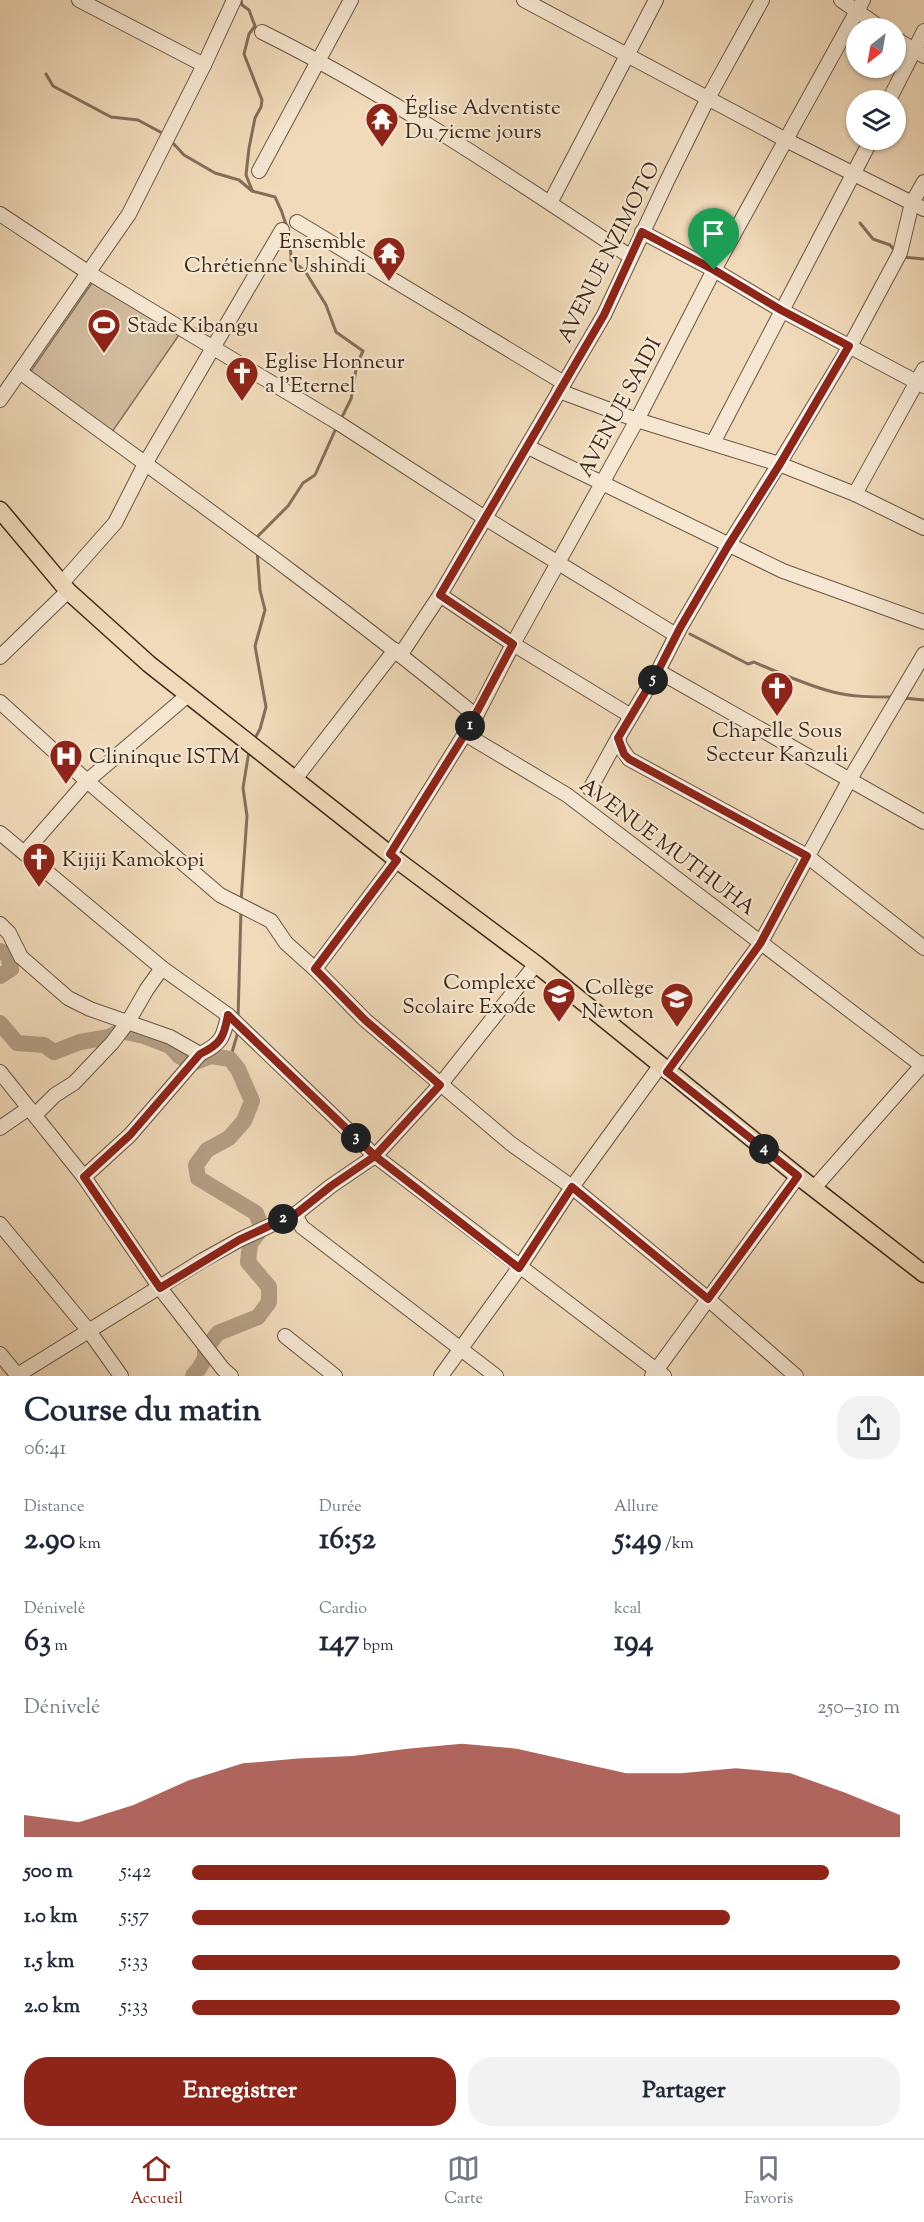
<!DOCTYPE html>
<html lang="fr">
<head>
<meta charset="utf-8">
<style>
  :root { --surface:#fff; --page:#f2f2f3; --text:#1f2937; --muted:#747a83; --line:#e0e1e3; --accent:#8f2418 }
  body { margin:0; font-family:"Sorts Mill Goudy",serif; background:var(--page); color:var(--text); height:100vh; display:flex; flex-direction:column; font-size:22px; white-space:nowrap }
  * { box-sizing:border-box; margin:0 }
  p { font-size:20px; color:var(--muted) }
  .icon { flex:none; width:33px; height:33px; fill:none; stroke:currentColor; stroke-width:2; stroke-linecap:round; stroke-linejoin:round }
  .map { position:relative; height:1376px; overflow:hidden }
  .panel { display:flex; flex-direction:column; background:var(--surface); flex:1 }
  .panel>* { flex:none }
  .needle { width:39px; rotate:211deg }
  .buttons { position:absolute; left:846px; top:18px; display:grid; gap:12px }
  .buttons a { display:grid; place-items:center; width:60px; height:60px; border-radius:50%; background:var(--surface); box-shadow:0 2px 4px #0004; font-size:30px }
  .pin { position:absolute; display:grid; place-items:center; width:51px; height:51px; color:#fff; margin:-62px -26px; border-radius:50% 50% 50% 0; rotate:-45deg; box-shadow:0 0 6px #0007 }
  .pin .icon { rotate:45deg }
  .km { position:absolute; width:30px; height:30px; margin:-15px; border-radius:50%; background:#222; color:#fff; font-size:16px; line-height:30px; text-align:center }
  .round { display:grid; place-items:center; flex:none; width:63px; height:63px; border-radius:24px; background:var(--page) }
  .overview { display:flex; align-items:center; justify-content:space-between; height:102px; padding:0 24px }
  h1 { font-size:33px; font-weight:800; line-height:45px }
  .metrics { display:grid; grid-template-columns:repeat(3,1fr); gap:9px; height:102px; padding:6px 24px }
  .metrics div { display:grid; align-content:center }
  .metrics b { font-size:30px; font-weight:800 }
  .metrics small { font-size:16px; font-weight:400 }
  .metrics p { font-size:16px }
  .chart { height:168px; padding:12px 24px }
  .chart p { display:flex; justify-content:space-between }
  .chart svg { width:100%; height:108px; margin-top:6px; fill:var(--accent); opacity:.7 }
  .cta { display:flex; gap:12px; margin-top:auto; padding:12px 24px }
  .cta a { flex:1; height:69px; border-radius:24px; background:var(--accent); color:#fff; font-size:24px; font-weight:800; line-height:69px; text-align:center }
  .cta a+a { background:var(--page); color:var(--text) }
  ul { padding:0 24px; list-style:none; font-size:20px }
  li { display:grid; grid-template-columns:96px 72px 1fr; align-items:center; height:45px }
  li i { height:15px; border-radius:8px; background:var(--accent) }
  .menu { display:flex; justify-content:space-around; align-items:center; height:84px; border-top:2px solid var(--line); background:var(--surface); font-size:16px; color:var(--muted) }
  .menu a { display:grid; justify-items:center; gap:3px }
  .menu .selected { color:var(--accent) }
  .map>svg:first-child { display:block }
  .garden { fill:#d1bc9e; stroke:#86725c; stroke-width:1.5 }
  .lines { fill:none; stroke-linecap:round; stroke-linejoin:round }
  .stream { stroke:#836f59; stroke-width:3 }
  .river { stroke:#b39e83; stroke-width:16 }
  .minor-casing { stroke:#695542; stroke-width:16 }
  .major-casing { stroke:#3c291a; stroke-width:19 }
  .minor { stroke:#f5e7d2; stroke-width:14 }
  .major { stroke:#f0dab9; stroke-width:16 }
  .route-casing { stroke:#fff; stroke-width:12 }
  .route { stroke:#8f2418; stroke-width:8 }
  .labels { text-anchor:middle; stroke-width:4.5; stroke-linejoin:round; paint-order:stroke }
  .poi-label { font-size:21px; fill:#3c291a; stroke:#f5e7d2; text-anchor:start }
  .street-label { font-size:21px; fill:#3c291a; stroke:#f5e7d2 }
</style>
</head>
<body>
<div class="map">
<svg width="924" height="1376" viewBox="0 0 924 1376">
  <rect width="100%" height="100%" fill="#f0dab9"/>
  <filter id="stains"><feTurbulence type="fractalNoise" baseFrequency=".00333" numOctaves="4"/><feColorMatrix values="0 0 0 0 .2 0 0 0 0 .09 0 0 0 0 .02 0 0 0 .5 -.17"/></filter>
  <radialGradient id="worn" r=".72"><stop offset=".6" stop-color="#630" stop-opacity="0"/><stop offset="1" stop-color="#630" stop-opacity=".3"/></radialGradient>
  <path class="garden" d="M92 283 179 335 110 435 29 374Z"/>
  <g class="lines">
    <g class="stream">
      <path d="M241 0 242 5 249 10 255 26 249 34 244 54 262 100 261 107 255 118 249 148 246 175 252 190"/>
      <path d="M46 74 53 86 111 117 138 120 164 134"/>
      <path d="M171 141 184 155 215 173 239 180 252 191 275 197C285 216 291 238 291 260L305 271 326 305 336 332 363 351 357 364 351 399 340 421"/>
      <path d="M860 223 873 239 890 245 895 251"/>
      <path d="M902 257 924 259"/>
      <path d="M256 541V538L288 506 303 483 315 475 337 426"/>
      <path d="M690 634 748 664 754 662C779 673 806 685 833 692 852 697 873 697 893 697"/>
      <path d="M903 698 924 700"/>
      <path d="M254 740 260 729 266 707 255 646 265 610 260 590 257 550"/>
      <path d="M241 902 247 816 243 788 249 751"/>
      <path d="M238 1019 241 909"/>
      <path d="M230 1059 238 1032"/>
    </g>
    <g class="river">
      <path d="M0 951 8 955 11 969 0 976"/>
      <path d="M0 1023 17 1043 44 1045 54 1052 80 1042 109 1037 120 1031 144 1036 170 1046 179 1056 193 1063 211 1056 230 1059 238 1069 252 1101 244 1121 229 1138 207 1150 196 1165 198 1178 256 1213 262 1228 250 1244 248 1262 269 1287V1302L258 1317 218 1333 205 1350V1358L200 1367 193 1376"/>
    </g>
    <defs>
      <g id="minor">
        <path d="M79 0 204 65"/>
        <path d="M524 0 786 140 924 209"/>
        <path d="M841 0 881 28"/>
        <path d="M262 32C391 96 511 177 631 257"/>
        <path d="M896 39 924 56"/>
        <path d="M889 100 924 31"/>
        <path d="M259 171 351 0"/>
        <path d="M924 182 912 203 900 253 850 346 779 464 728 546 680 628 658 671 618 738 620 746 629 759 807 856 924 948"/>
        <path d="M550 203 656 0"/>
        <path d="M0 214 89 273 340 424 485 518 676 635"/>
        <path d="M297 222 564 383"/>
        <path d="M642 232 714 270 781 310 924 386"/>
        <path d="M20 372C174 485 329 595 476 716"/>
        <path d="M559 391 637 420 779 464 855 494 924 528"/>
        <path d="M0 400 129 214 204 65 234 0"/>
        <path d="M713 443 871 140"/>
        <path d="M528 447 783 571 924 622"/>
        <path d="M855 494 924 369"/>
        <path d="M61 584 115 523 145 464 282 230"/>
        <path d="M440 595 513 644 631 716"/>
        <path d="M401 654 440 595 604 315 667 181 708 98 762 0"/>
        <path d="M0 657 68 591"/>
        <path d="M658 671 924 822"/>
        <path d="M0 702 87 781 220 895 271 921 286 943 315 969 365 1020 510 1143 572 1187 708 1299 796 1376"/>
        <path d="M465 734 567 795 924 1067"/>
        <path d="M295 779 395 650"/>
        <path d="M590 789 618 738"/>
        <path d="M0 833 162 968 228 1015 375 1156 664 1376"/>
        <path d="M25 852 87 781 188 695"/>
        <path d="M390 854 476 716 513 644 637 420 714 270 863 0"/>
        <path d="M0 924 9 933 21 957 68 998 90 1009 170 1037 200 1054"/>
        <path d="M315 969 397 860"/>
        <path d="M0 1072 84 1177 160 1288 223 1369 231 1376"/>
        <path d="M667 1072 760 944 850 779 924 654"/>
        <path d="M35 1115 55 1095 74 1083 112 1043 128 1022 147 989 162 968"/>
        <path d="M0 1128 29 1108"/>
        <path d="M84 1177 130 1135 200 1054C221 1044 224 1037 228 1015"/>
        <path d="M814 1188 924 1063"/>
        <path d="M0 1224 89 1331 121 1376"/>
        <path d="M285 1336 335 1376"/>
        <path d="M0 1354 18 1376"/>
        <path d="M16 1376 203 1260 239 1240 297 1213"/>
        <path d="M441 1376 519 1268 572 1187 660 1066"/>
        <path d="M496 1376 302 1227 298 1220 297 1213 331 1186 375 1156 440 1085 536 964"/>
        <path d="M652 1376 798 1176"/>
      </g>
      <path id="major" d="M0 510 68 591 149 664 397 860 536 964 798 1176 924 1274"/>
    </defs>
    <use href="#minor" class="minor-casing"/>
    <use href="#major" class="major-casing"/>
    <use href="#minor" class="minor"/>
    <use href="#major" class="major"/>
  </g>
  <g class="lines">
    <defs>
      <path id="route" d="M714 270 642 232 604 315 440 595 513 644 465 734 390 854 397 860 315 969 365 1020 440 1085 375 1156 331 1186 297 1213 239 1240 160 1288 84 1177 130 1135 200 1054C221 1044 224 1037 228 1015L375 1156 519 1268 572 1187 708 1299 798 1176 667 1072 760 944 807 856 629 759 624 754 618 738 658 671 680 628 728 546 780 464 849 346 781 310 714 270"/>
    </defs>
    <use href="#route" class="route-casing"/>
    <use href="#route" class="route"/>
  </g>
  <defs>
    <symbol id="temple-pin" viewBox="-11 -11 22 30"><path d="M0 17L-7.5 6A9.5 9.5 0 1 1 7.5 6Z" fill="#8f2418" stroke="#f5e7d2"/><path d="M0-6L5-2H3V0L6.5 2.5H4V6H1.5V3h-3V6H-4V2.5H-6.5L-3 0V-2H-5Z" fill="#fff"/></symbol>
    <symbol id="stadium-pin" viewBox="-11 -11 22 30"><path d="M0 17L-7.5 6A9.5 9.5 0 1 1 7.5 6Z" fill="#8f2418" stroke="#f5e7d2"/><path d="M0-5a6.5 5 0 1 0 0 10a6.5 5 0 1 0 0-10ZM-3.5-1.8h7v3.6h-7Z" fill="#fff"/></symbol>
    <symbol id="church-pin" viewBox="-11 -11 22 30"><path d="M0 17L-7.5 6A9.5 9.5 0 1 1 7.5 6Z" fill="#8f2418" stroke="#f5e7d2"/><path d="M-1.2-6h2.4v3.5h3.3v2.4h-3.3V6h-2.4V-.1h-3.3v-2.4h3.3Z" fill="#fff"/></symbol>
    <symbol id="hospital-pin" viewBox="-11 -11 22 30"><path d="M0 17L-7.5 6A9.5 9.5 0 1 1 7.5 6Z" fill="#8f2418" stroke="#f5e7d2"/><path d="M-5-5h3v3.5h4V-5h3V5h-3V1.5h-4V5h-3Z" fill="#fff"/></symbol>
    <symbol id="school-pin" viewBox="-11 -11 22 30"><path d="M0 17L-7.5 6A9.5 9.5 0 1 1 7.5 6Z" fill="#8f2418" stroke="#f5e7d2"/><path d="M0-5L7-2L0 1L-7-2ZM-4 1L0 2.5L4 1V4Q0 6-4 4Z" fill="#fff"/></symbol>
  </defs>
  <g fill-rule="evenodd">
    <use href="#temple-pin" x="363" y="100" width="38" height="52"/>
    <use href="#temple-pin" x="370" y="234" width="38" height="52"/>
    <use href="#stadium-pin" x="85" y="306" width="38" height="52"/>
    <use href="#church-pin" x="223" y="354" width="38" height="52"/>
    <use href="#church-pin" x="758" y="669" width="38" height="52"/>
    <use href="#hospital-pin" x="47" y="737" width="38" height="52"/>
    <use href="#church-pin" x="20" y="840" width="38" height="52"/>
    <use href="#school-pin" x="540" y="975" width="38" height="52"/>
    <use href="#school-pin" x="658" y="980" width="38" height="52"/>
  </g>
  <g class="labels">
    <g class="poi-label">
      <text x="405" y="114">Église Adventiste<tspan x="405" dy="24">Du 7ieme jours</tspan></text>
      <text x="366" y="248" text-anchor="end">Ensemble<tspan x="366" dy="24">Chrétienne Ushindi</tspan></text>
      <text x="127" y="332">Stade Kibangu</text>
      <text x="265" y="368">Eglise Honneur<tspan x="265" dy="24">a l'Eternel</tspan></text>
      <text x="777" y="737" text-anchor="middle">Chapelle Sous<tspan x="777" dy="24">Secteur Kanzuli</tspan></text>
      <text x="89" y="763">Clininque ISTM</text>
      <text x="62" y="866">Kijiji Kamokopi</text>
      <text x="536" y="989" text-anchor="end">Complexe<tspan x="536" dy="24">Scolaire Exode</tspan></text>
      <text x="654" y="994" text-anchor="end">Collège<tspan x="654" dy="24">Newton</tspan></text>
    </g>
    <g class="street-label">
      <text transform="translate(608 252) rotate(-63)" y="7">AVENUE NZIMOTO</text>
      <text transform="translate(619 407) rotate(-62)" y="7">AVENUE SAIDI</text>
      <text transform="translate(668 846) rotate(37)" y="7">AVENUE MUTHUHA</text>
    </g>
  </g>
  <rect width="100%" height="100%" filter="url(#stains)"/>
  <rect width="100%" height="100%" fill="url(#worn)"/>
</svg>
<div class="buttons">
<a><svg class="needle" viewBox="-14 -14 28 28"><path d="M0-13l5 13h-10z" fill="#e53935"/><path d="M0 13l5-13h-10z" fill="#747a83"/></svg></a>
<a><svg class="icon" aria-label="layers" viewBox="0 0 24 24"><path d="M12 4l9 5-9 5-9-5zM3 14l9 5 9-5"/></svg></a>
</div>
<div class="pin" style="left:714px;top:270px;background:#1e9e55"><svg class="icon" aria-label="arrive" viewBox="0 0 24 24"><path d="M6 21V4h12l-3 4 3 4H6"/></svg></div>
<b class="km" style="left:470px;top:726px">1</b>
<b class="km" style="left:283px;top:1219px">2</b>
<b class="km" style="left:356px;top:1138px">3</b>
<b class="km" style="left:764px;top:1149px">4</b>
<b class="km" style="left:653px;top:680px">5</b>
</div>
<section class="panel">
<div class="overview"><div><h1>Course du matin</h1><p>06:41</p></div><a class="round"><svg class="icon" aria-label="share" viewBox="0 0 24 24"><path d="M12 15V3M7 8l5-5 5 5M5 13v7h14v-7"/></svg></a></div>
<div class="metrics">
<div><p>Distance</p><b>2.90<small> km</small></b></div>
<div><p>Durée</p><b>16:52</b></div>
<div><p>Allure</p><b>5:49<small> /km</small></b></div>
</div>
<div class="metrics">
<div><p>Dénivelé</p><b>63<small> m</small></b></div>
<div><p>Cardio</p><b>147<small> bpm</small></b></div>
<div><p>kcal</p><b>194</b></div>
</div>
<div class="chart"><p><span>Dénivelé</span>250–310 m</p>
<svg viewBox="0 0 160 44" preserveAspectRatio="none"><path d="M0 44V35L10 38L20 31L30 21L40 14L50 12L60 11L70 8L80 6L90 8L100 13L110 18L120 18L130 16L140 18L150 26L160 35V44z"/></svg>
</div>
<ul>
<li><b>500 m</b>5:42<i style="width:90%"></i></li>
<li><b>1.0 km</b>5:57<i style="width:76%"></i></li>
<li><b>1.5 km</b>5:33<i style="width:100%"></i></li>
<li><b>2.0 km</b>5:33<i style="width:100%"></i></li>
</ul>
<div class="cta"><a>Enregistrer</a><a>Partager</a></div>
</section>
<nav class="menu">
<a class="selected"><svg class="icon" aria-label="home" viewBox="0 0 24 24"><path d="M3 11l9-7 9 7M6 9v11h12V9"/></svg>Accueil</a>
<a><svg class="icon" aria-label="map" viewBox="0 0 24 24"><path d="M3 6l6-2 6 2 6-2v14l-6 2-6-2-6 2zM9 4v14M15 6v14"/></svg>Carte</a>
<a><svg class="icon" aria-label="saved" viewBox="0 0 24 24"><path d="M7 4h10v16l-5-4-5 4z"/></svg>Favoris</a>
</nav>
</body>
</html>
